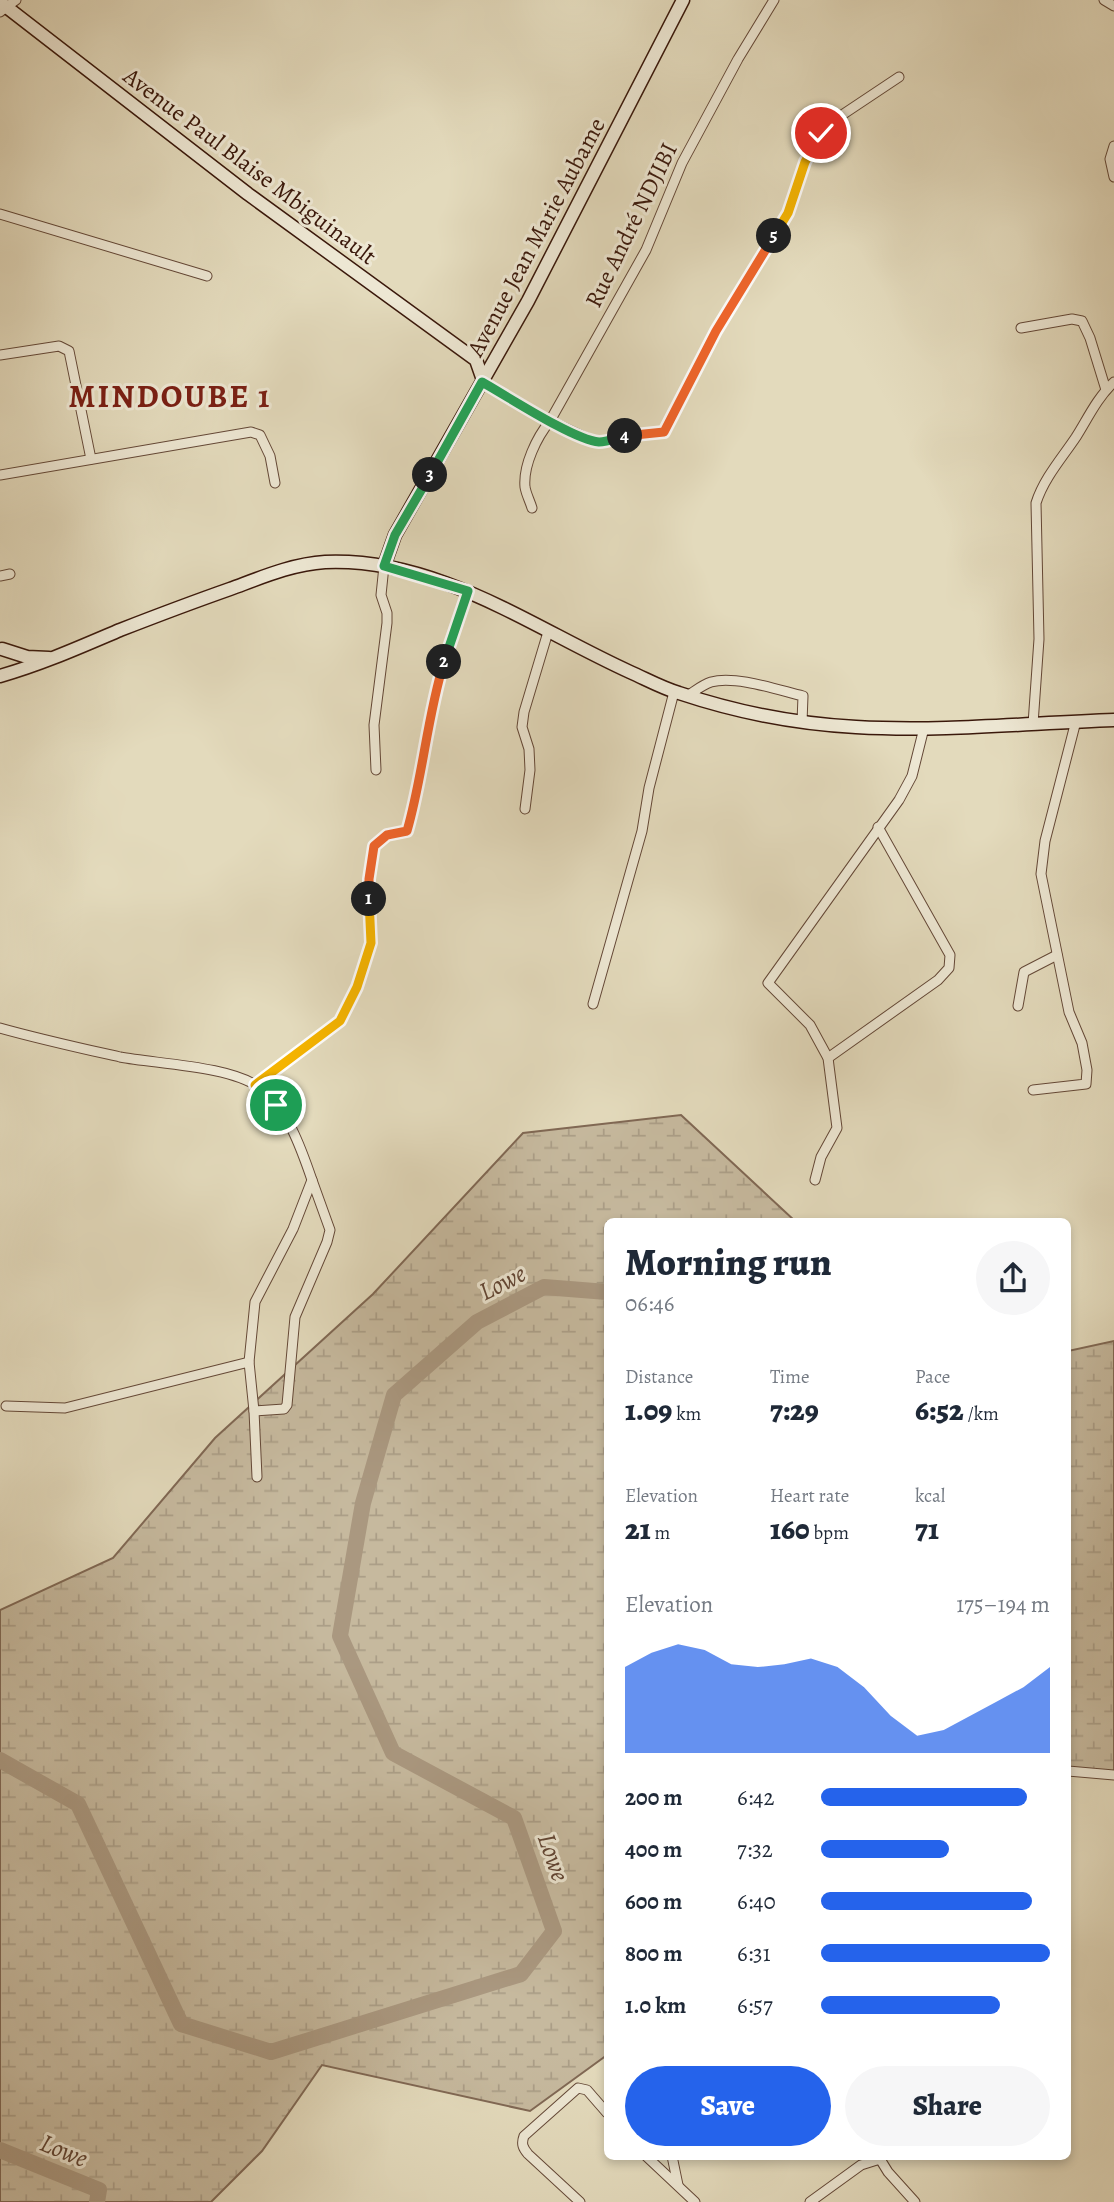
<!DOCTYPE html>
<html lang="en">
<head>
<meta charset="utf-8">
<style>
  :root { --surface:#fff; --page:#f6f6f7; --text:#1f2937; --muted:#747a83; --accent:#2563eb }
  body { margin:0; font-family:Alegreya,serif; background:var(--page); color:var(--text); height:100vh; display:flex; flex-direction:column; font-size:26px; white-space:nowrap }
  * { box-sizing:border-box; margin:0 }
  p { font-size:23px; color:var(--muted) }
  .icon { flex:none; width:38px; height:38px; fill:none; stroke:currentColor; stroke-width:2; stroke-linecap:round; stroke-linejoin:round }
  .map { position:relative; flex:1; overflow:hidden }
  .drawer { position:absolute; left:604px; top:1218px; width:467px; height:942px; display:flex; flex-direction:column; background:var(--surface); border-radius:10px; box-shadow:0 4px 10px #0003 }
  .drawer>* { flex:none }
  .pin { position:absolute; display:grid; place-items:center; width:60px; height:60px; color:#fff; margin:-30px; border:4px solid #fff; border-radius:50%; box-shadow:0 2px 7px #0007 }
  .km { position:absolute; width:35px; height:35px; margin:-18px; border-radius:50%; background:#222; color:#fff; font-size:19px; line-height:35px; text-align:center }
  .round { display:grid; place-items:center; flex:none; width:74px; height:74px; border-radius:37px; background:var(--page) }
  .overview { display:flex; align-items:center; justify-content:space-between; height:119px; padding:0 21px }
  h1 { font-size:38px; font-weight:800; line-height:52px }
  .stats { display:grid; grid-template-columns:repeat(3,1fr); gap:10px; height:119px; padding:7px 21px }
  .stats div { display:grid; align-content:center }
  .stats b { font-size:30px; font-weight:800 }
  .stats small { font-size:19px; font-weight:400 }
  .stats p { font-size:19px }
  .chart { height:196px; padding:14px 21px }
  .chart p { display:flex; justify-content:space-between }
  .chart svg { width:100%; height:126px; margin-top:7px; fill:var(--accent); opacity:.7 }
  .primary-button { display:flex; gap:14px; margin-top:auto; padding:14px 21px }
  .primary-button a { flex:1; height:80px; border-radius:42px; background:var(--accent); color:#fff; font-size:28px; font-weight:800; line-height:80px; text-align:center }
  .primary-button a+a { background:var(--page); color:var(--text) }
  ul { padding:0 21px; list-style:none; font-size:23px }
  li { display:grid; grid-template-columns:112px 84px 1fr; align-items:center; height:52px }
  li i { height:18px; border-radius:9px; background:var(--accent) }
  .map>svg:first-child { display:block }
  .wetland { fill:url(#wetland-marsh); stroke:#806854; stroke-width:2 }
  .lines { fill:none; stroke-linecap:round; stroke-linejoin:round }
  .river { stroke:#aa9880; stroke-width:16 }
  .street-casing { stroke:#644837; stroke-width:11 }
  .secondary-casing { stroke:#3a180b; stroke-width:15 }
  .street { stroke:#ede7d3; stroke-width:9 }
  .secondary { stroke:#ede7d3; stroke-width:12 }
  .split-1-casing { stroke:#fff; stroke-width:14 }
  .split-2-casing { stroke:#fff; stroke-width:14 }
  .split-3-casing { stroke:#fff; stroke-width:14 }
  .split-4-casing { stroke:#fff; stroke-width:14 }
  .split-5-casing { stroke:#fff; stroke-width:14 }
  .split-6-casing { stroke:#fff; stroke-width:14 }
  .split-1 { stroke:#f5b400; stroke-width:9 }
  .split-2 { stroke:#f0652b; stroke-width:9 }
  .split-3 { stroke:#22a559; stroke-width:9 }
  .split-4 { stroke:#22a559; stroke-width:9 }
  .split-5 { stroke:#f0652b; stroke-width:9 }
  .split-6 { stroke:#f5b400; stroke-width:9 }
  .labels { text-anchor:middle; stroke-width:6; stroke-linejoin:round; paint-order:stroke }
  .street-label { font-size:24px; fill:#3a180b; stroke:#ede7d3 }
  .water-label { font-size:26px; font-style:italic; fill:#614534; stroke:#ede7d3 }
  .district-label { font-size:32px; font-weight:bold; letter-spacing:2px; fill:#7a1f14; stroke:#ede7d3 }
</style>
</head>
<body>
<div class="map">
<svg width="1114" height="2202" viewBox="0 0 1114 2202">
  <defs>
    <pattern id="wetland-marsh" width="20" height="14" patternUnits="userSpaceOnUse" patternTransform="scale(1.75)"><rect width="20" height="14" fill="#c6b99e"/><path d="M1 5h8M5 5V1M11 12h8M15 12V8" fill="none" stroke="#ab9e87"/></pattern>
  </defs>
  <rect width="100%" height="100%" fill="#e3dabc"/>
  <filter id="stains"><feTurbulence type="fractalNoise" baseFrequency=".00286" numOctaves="4"/><feColorMatrix values="0 0 0 0 .2 0 0 0 0 .09 0 0 0 0 .02 0 0 0 .5 -.17"/></filter>
  <radialGradient id="worn" r=".72"><stop offset=".6" stop-color="#630" stop-opacity="0"/><stop offset="1" stop-color="#630" stop-opacity=".3"/></radialGradient>
  <g class="wetland">
    <path d="M681 1115 795 1221 607 1222V2055L530 2111 322 2065 262 2151 211 2202H0V1610L113 1558 215 1438 373 1294 523 1133Z"/>
    <path d="M1114 1341V1772H1068V1351Z"/>
  </g>
  <g class="lines">
    <g class="river">
      <path d="M0 1760 78 1804 181 2024 271 2052 521 1974 554 1931 514 1818 393 1753 340 1636 363 1503 394 1395 477 1322 544 1287 607 1292"/>
      <path d="M0 2150 99 2190 97 2202"/>
    </g>
    <defs>
      <g id="street">
        <path d="M1104 0 1114 6"/>
        <path d="M0 12 16 0"/>
        <path d="M1114 146 1110 159 1114 177"/>
        <path d="M0 214 207 276"/>
        <path d="M1021 328 1072 319 1082 321 1090 338 1106 390"/>
        <path d="M0 355 59 346 69 351 91 459"/>
        <path d="M482 382 550 421 593 441 600 442 634 434 665 432 716 331 788 213 811 147 833 121 899 77"/>
        <path d="M0 475 251 432 260 435 270 456 275 483"/>
        <path d="M532 508C530 501 526 494 525 487 523 465 537 437 550 421L646 250 682 163 738 59 774 0"/>
        <path d="M0 576 10 574"/>
        <path d="M687 696C695 691 702 685 711 682 735 675 778 690 803 696L802 722"/>
        <path d="M1033 724 1039 639 1036 503C1044 478 1062 458 1076 437 1088 418 1097 398 1114 382"/>
        <path d="M376 770 374 725 387 623V613L381 595 384 566"/>
        <path d="M525 809 530 770 529 749 522 727 524 712 548 632"/>
        <path d="M593 1004 642 831 649 788 674 692"/>
        <path d="M1018 1006 1024 972 1057 955"/>
        <path d="M0 1028C39 1039 80 1048 120 1057 157 1064 231 1066 260 1088 288 1110 301 1148 312 1180L293 1229 255 1302 249 1362 254 1411 257 1477"/>
        <path d="M828 1058 938 980 949 968 950 955 878 827"/>
        <path d="M255 1085 340 1021 357 987 371 943 369 879 374 846 387 835 407 831C422 781 426 729 439 678 447 649 458 620 468 591"/>
        <path d="M1033 1090 1086 1084 1087 1070 1082 1043 1069 1012 1041 874 1045 841 1076 721"/>
        <path d="M815 1180 821 1157 837 1128 828 1058 810 1025 768 983 899 800 912 776 924 728"/>
        <path d="M6 1406 65 1408 249 1362"/>
        <path d="M254 1411 284 1409 287 1405 295 1317 327 1242 330 1230 312 1180"/>
        <path d="M1068 1771 1114 1775"/>
        <path d="M646 2156 695 2202"/>
        <path d="M672 2156 678 2185"/>
        <path d="M580 2202 528 2154C523 2148 521 2144 524 2136L578 2088 587 2090 607 2113"/>
        <path d="M810 2202 861 2165 880 2159 888 2172 915 2202"/>
      </g>
      <g id="secondary">
        <path d="M0 2 248 194 476 360 483 380"/>
        <path d="M384 566 395 535 528 301 683 0"/>
        <path d="M2 649 27 657 49 658"/>
        <path d="M0 676C42 664 80 647 120 630 156 616 193 602 230 589 260 578 292 564 325 562 437 557 533 628 630 672 646 679 662 688 679 693 736 712 796 724 856 727 942 732 1028 723 1114 720"/>
      </g>
    </defs>
    <use href="#street" class="street-casing"/>
    <use href="#secondary" class="secondary-casing"/>
    <use href="#street" class="street"/>
    <use href="#secondary" class="secondary"/>
  </g>
  <g class="lines">
    <defs>
      <path id="split-1" d="M276 1105 255 1085 340 1021 357 987 371 943 369 899"/>
      <path id="split-2" d="M369 899V879L374 846 387 835 407 831C423 776 427 717 444 662"/>
      <path id="split-3" d="M430 475 395 535 384 566 468 591 444 662"/>
      <path id="split-4" d="M430 475 482 382C507 396 574 440 599 442 607 442 617 438 625 436"/>
      <path id="split-5" d="M625 436 664 432 716 331 774 236"/>
      <path id="split-6" d="M774 236 788 213 805 162 821 133"/>
    </defs>
    <use href="#split-1" class="split-1-casing"/>
    <use href="#split-2" class="split-2-casing"/>
    <use href="#split-3" class="split-3-casing"/>
    <use href="#split-4" class="split-4-casing"/>
    <use href="#split-5" class="split-5-casing"/>
    <use href="#split-6" class="split-6-casing"/>
    <use href="#split-1" class="split-1"/>
    <use href="#split-2" class="split-2"/>
    <use href="#split-3" class="split-3"/>
    <use href="#split-4" class="split-4"/>
    <use href="#split-5" class="split-5"/>
    <use href="#split-6" class="split-6"/>
  </g>
  <g class="labels">
    <g class="street-label">
      <text transform="translate(250 166) rotate(37)" y="8">Avenue Paul Blaise Mbiguinault</text>
      <text transform="translate(631 225) rotate(-64)" y="8">Rue André NDJIBI</text>
      <text transform="translate(536 237) rotate(-62)" y="8">Avenue Jean Marie Aubame</text>
    </g>
    <g class="water-label">
      <text transform="translate(502 1282) rotate(-27)" y="9">Lowe</text>
      <text transform="translate(554 1857) rotate(71)" y="9">Lowe</text>
      <text transform="translate(64 2150) rotate(22)" y="9">Lowe</text>
    </g>
    <g class="district-label">
      <text x="170" y="407">MINDOUBE 1</text>
    </g>
  </g>
  <rect width="100%" height="100%" filter="url(#stains)"/>
  <rect width="100%" height="100%" fill="url(#worn)"/>
</svg>
<div class="pin" style="left:276px;top:1105px;background:#1e9e55"><svg class="icon" aria-label="arrive" viewBox="0 0 24 24"><path d="M6 21V4h12l-3 4 3 4H6"/></svg></div>
<div class="pin" style="left:821px;top:133px;background:#d93025"><svg class="icon" aria-label="check" viewBox="0 0 24 24"><path d="M5 12l5 5 9-10"/></svg></div>
<b class="km" style="left:369px;top:899px">1</b>
<b class="km" style="left:444px;top:662px">2</b>
<b class="km" style="left:430px;top:475px">3</b>
<b class="km" style="left:625px;top:436px">4</b>
<b class="km" style="left:774px;top:236px">5</b>
<section class="drawer">
<div class="overview"><div><h1>Morning run</h1><p>06:46</p></div><a class="round"><svg class="icon" aria-label="share" viewBox="0 0 24 24"><path d="M12 15V3M7 8l5-5 5 5M5 13v7h14v-7"/></svg></a></div>
<div class="stats">
<div><p>Distance</p><b>1.09<small> km</small></b></div>
<div><p>Time</p><b>7:29</b></div>
<div><p>Pace</p><b>6:52<small> /km</small></b></div>
</div>
<div class="stats">
<div><p>Elevation</p><b>21<small> m</small></b></div>
<div><p>Heart rate</p><b>160<small> bpm</small></b></div>
<div><p>kcal</p><b>71</b></div>
</div>
<div class="chart"><p><span>Elevation</span>175–194 m</p>
<svg viewBox="0 0 160 44" preserveAspectRatio="none"><path d="M0 44V14L10 9L20 6L30 8L40 13L50 14L60 13L70 11L80 14L90 21L100 31L110 38L120 36L130 31L140 26L150 21L160 14V44z"/></svg>
</div>
<ul>
<li><b>200 m</b>6:42<i style="width:90%"></i></li>
<li><b>400 m</b>7:32<i style="width:56%"></i></li>
<li><b>600 m</b>6:40<i style="width:92%"></i></li>
<li><b>800 m</b>6:31<i style="width:100%"></i></li>
<li><b>1.0 km</b>6:57<i style="width:78%"></i></li>
</ul>
<div class="primary-button"><a>Save</a><a>Share</a></div>
</section>
</div>
</body>
</html>
